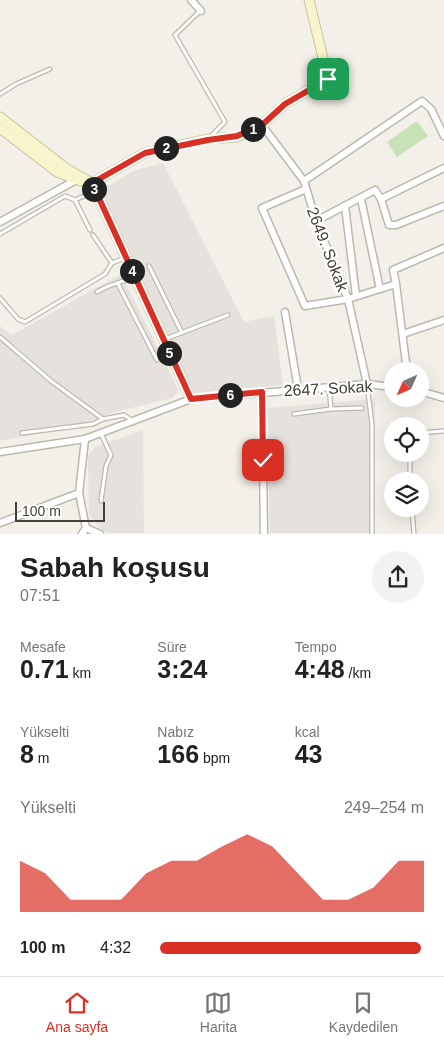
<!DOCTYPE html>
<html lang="tr">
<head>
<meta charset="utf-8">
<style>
  :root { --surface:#fff; --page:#f2f2f2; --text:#222; --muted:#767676; --line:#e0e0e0; --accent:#d93025 }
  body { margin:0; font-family:Arial,sans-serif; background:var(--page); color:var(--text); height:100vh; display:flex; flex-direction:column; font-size:19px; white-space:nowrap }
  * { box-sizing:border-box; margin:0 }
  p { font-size:16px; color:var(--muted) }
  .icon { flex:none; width:28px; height:28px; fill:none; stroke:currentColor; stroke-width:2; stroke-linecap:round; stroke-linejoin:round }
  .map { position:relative; height:534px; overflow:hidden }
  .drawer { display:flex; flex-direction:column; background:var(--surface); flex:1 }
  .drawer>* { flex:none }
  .needle { width:32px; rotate:225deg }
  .controls { position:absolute; left:384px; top:362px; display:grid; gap:10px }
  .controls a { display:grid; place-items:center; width:45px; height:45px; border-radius:50%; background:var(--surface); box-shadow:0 5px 20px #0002; font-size:25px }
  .scale { position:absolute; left:15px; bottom:12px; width:90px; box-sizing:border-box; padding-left:5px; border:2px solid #454138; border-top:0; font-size:14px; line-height:18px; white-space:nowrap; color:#454138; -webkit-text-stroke:4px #fff; paint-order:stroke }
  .pin { position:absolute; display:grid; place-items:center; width:42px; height:42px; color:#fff; margin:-21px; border-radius:10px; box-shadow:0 2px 8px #0006 }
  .km { position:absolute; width:25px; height:25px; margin:-12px; border-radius:50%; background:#222; color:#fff; font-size:14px; line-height:25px; text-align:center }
  .round { display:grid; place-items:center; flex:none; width:52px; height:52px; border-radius:26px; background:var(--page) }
  .summary { display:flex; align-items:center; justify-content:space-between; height:85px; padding:0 20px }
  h1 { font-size:28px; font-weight:600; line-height:38px }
  .metrics { display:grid; grid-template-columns:repeat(3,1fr); gap:8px; height:85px; padding:5px 20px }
  .metrics div { display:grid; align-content:center }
  .metrics b { font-size:25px; font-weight:600 }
  .metrics small { font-size:14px; font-weight:400 }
  .metrics p { font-size:14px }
  .chart { height:140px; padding:10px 20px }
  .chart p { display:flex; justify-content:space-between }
  .chart svg { width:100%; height:90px; margin-top:5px; fill:var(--accent); opacity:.7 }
  ul { padding:0 20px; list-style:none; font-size:16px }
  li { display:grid; grid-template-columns:80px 60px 1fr; align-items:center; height:38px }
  li i { height:12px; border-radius:6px; background:var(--accent) }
  .dock { display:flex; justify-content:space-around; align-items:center; height:70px; border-top:1px solid var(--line); background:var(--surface); font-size:14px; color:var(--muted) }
  .dock a { display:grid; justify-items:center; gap:2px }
  .dock .current { color:var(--accent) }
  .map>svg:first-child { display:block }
  .industrial { fill:#e5e2dd }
  .green { fill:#c8e1b6 }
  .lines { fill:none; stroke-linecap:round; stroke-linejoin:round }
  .lane-casing { stroke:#bcb9ac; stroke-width:5.5 }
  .street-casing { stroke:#bcb9ac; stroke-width:9 }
  .secondary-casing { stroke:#c9c49b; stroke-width:11 }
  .lane { stroke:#fff; stroke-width:3 }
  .street { stroke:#fff; stroke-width:6 }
  .secondary { stroke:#f8f4cc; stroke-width:9 }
  .route-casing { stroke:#fff; stroke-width:10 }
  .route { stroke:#d93025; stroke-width:6 }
  .labels { text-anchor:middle; stroke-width:4.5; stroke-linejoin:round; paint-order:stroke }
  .street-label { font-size:16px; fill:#454138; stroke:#fff }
</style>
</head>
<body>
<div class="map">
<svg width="444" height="534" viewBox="0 0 444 534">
  <rect width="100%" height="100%" fill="#f2f0e8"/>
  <g class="industrial">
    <path d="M163 163 244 322 274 316 283 385 194 393 170 346 103 196 106 187 133 171Z"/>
    <path d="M121 274 179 391 172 398 111 413 79 426 0 441V326L12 335Z"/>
    <path d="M375 399 374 533H270L267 408Z"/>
    <path d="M143 430 144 533H111L102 530 89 515 88 457 95 447Z"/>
  </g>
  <path class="green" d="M417 121 428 136 397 157 387 142Z"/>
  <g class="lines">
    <defs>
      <g id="lane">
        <path d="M200 11 175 35 225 122 210 137"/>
        <path d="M0 94 16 84 50 69"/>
        <path d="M75 200 95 191"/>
        <path d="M0 234 65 196 75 200 90 230"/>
        <path d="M93 235 112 263 125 258"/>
        <path d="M149 266 182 333"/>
        <path d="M118 284 157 360"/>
        <path d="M97 292C108 285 120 282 133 278"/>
        <path d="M0 298 18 319 25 322 105 274 112 263"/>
        <path d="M0 337 51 381 103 419 124 415 133 421"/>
        <path d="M165 339 228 315"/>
        <path d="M367 384 372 425V534"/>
        <path d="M329 387 331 409"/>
        <path d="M294 414 331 409 362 408"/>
        <path d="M22 433 93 424 103 419"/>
        <path d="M420 433 444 431"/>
        <path d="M101 434 111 455 106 466 101 501"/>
        <path d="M410 454V481"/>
        <path d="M412 509 414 534"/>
      </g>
      <g id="street">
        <path d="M191 0 201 11"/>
        <path d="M262 125 304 181 317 224 348 299 367 384"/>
        <path d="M444 168 381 199 389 225H396L444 206"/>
        <path d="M304 181 422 101 431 109 444 136"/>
        <path d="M306 189 262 208 305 306 348 299 396 284 407 371"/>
        <path d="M361 199 380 289"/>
        <path d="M345 206 356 296"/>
        <path d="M316 221 375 190 381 199"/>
        <path d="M0 222 76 180"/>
        <path d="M396 284 393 270 444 248"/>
        <path d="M285 312 298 389"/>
        <path d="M403 334 444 320"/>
        <path d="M420 391 444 398"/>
        <path d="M262 392 264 534"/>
        <path d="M0 452 85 439 191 399 367 384 392 387"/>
        <path d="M0 523 79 493"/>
        <path d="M86 528 100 534"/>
        <path d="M82 534 86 528 79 493 85 439"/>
      </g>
      <g id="secondary">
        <path d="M0 117 67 169 92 183 191 399"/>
        <path d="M0 128 57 172 81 181"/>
        <path d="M92 183 145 153 208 139 237 137 262 125 285 104 328 79 309 0"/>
      </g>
    </defs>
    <use href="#lane" class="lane-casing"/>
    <use href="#street" class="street-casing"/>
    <use href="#secondary" class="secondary-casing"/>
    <use href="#lane" class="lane"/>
    <use href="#street" class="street"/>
    <use href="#secondary" class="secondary"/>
  </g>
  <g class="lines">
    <defs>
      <path id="route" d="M263 460 262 392 191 399 92 183 145 153 208 140 237 136 262 125 285 104 328 79"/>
    </defs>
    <use href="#route" class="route-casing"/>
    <use href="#route" class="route"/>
  </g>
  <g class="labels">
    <g class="street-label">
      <text transform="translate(328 249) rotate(69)" y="6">2649. Sokak</text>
      <text transform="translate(328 388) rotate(-3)" y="6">2647. Sokak</text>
    </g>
  </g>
</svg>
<div class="controls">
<a><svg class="needle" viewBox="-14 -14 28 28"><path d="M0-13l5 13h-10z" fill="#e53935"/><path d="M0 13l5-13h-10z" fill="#767676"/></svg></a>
<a><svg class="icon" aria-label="locate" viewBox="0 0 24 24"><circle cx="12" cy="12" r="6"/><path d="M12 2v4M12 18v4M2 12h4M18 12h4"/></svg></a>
<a><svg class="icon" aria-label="layers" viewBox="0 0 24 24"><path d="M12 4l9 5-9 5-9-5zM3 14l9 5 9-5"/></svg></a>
</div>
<div class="scale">100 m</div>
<div class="pin" style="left:328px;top:79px;background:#1e9e55"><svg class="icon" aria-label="arrive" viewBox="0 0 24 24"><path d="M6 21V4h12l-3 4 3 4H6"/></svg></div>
<div class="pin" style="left:263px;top:460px;background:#d93025"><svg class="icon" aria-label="check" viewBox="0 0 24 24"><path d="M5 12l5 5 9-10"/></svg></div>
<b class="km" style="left:253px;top:129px">1</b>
<b class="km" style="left:166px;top:148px">2</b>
<b class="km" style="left:94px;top:189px">3</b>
<b class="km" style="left:132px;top:271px">4</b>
<b class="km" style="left:169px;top:353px">5</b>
<b class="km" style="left:230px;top:395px">6</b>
</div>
<section class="drawer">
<div class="summary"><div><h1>Sabah koşusu</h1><p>07:51</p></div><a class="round"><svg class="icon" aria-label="share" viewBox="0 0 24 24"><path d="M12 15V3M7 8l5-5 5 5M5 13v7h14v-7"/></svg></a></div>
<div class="metrics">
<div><p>Mesafe</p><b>0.71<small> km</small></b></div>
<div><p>Süre</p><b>3:24</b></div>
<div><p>Tempo</p><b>4:48<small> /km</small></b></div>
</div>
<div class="metrics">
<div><p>Yükselti</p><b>8<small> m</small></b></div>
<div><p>Nabız</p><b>166<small> bpm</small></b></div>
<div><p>kcal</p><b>43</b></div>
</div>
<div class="chart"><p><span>Yükselti</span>249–254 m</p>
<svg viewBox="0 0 160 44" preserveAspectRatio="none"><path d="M0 44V19L10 25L20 38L30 38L40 38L50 25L60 19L70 19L80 12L90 6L100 12L110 25L120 38L130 38L140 32L150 19L160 19V44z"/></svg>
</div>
<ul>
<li><b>100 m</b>4:32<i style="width:99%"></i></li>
</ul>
</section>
<nav class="dock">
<a class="current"><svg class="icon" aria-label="home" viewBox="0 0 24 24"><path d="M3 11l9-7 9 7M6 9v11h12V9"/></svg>Ana sayfa</a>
<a><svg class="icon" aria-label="map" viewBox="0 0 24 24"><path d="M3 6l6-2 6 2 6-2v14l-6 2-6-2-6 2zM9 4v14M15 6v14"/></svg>Harita</a>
<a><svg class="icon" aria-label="saved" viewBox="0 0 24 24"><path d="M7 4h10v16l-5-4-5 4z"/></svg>Kaydedilen</a>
</nav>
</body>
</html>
